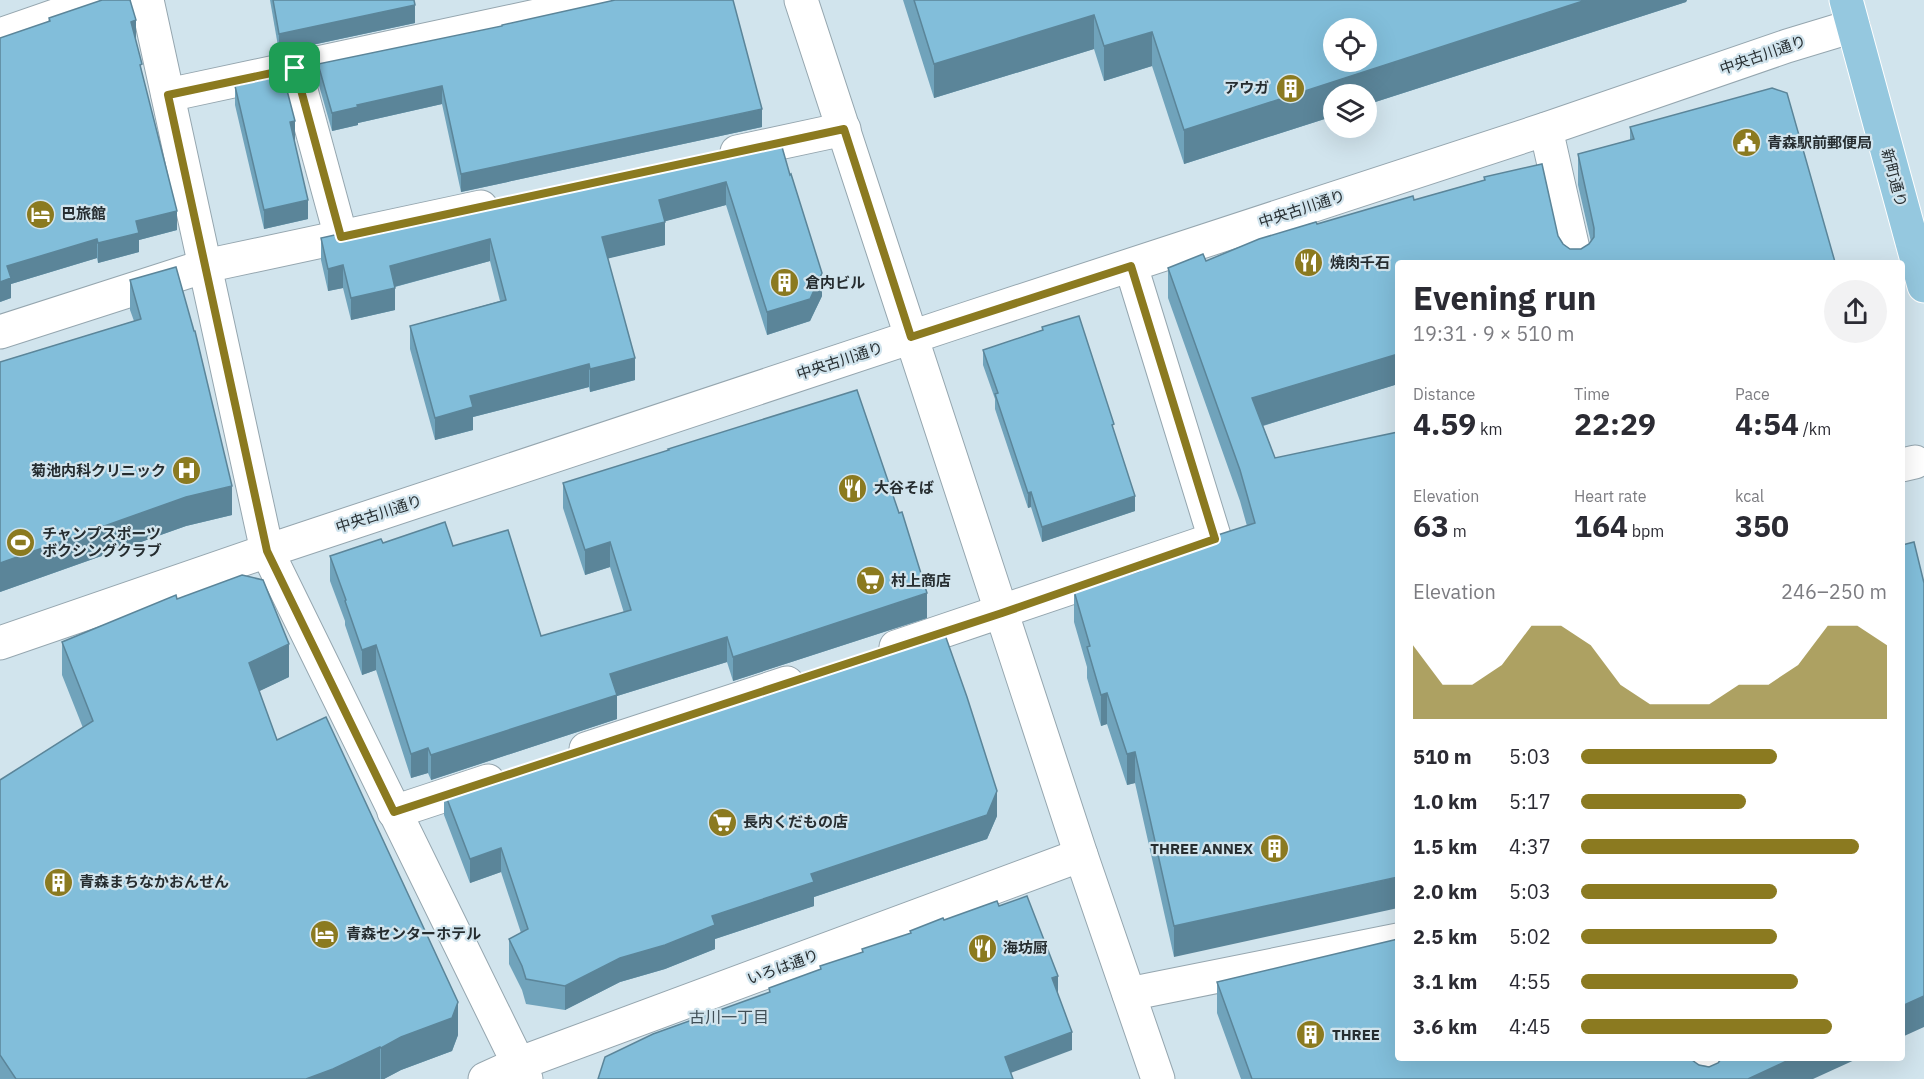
<!DOCTYPE html>
<html lang="en">
<head>
<meta charset="utf-8">
<style>
  :root { --surface:#fff; --page:#f2f2f3; --text:#2b2b33; --muted:#7c7c81; --accent:#8b7a20 }
  body { margin:0; font-family:"IBM Plex Sans","Noto Sans JP",sans-serif; background:var(--page); color:var(--text); height:100vh; display:flex; flex-direction:column; font-size:22px; white-space:nowrap }
  * { box-sizing:border-box; margin:0 }
  p { font-size:20px; color:var(--muted) }
  .icon { flex:none; width:33px; height:33px; fill:none; stroke:currentColor; stroke-width:2; stroke-linecap:round; stroke-linejoin:round }
  .map { position:relative; flex:1; overflow:hidden }
  .sheet { position:absolute; left:1395px; top:260px; width:510px; height:801px; display:flex; flex-direction:column; background:var(--surface); border-radius:6px; box-shadow:0 6px 24px #0002 }
  .sheet>* { flex:none }
  .buttons { position:absolute; left:1323px; top:18px; display:grid; gap:12px }
  .buttons a { display:grid; place-items:center; width:54px; height:54px; border-radius:50%; background:var(--surface); box-shadow:0 6px 24px #0002; font-size:30px }
  .pin { position:absolute; display:grid; place-items:center; width:51px; height:51px; color:#fff; margin:-26px; border-radius:12px; box-shadow:0 3px 9px #0006 }
  .round { display:grid; place-items:center; flex:none; width:63px; height:63px; border-radius:32px; background:var(--page) }
  .headline { display:flex; align-items:center; justify-content:space-between; height:102px; padding:0 18px }
  h1 { font-size:33px; font-weight:800; line-height:45px }
  .metrics { display:grid; grid-template-columns:repeat(3,1fr); gap:9px; height:102px; padding:6px 18px }
  .metrics div { display:grid; align-content:center }
  .metrics b { font-size:30px; font-weight:800 }
  .metrics small { font-size:16px; font-weight:400 }
  .metrics p { font-size:16px }
  .chart { height:168px; padding:12px 18px }
  .chart p { display:flex; justify-content:space-between }
  .chart svg { width:100%; height:108px; margin-top:6px; fill:var(--accent); opacity:.7 }
  ul { padding:0 18px; list-style:none; font-size:20px }
  li { display:grid; grid-template-columns:96px 72px 1fr; align-items:center; height:45px }
  li i { height:15px; border-radius:8px; background:var(--accent) }
  .map>svg:first-child { display:block }
  .lines { fill:none; stroke-linecap:round; stroke-linejoin:round }
  .minor-casing { stroke:#95a6af; stroke-width:35 }
  .major-casing { stroke:#fff; stroke-width:35 }
  .minor { stroke:#fff; stroke-width:33 }
  .major { stroke:#95c8df; stroke-width:33 }
  .wall { fill:#70a3bb }
  .shaded-wall { fill:#5b8599 }
  .building { fill:#82beda; stroke:#5b8599; stroke-width:1.5; fill-rule:evenodd }
  .route-casing { stroke:#fff; stroke-width:12 }
  .route { stroke:#8b7a20; stroke-width:8 }
  .labels { text-anchor:middle; stroke-width:4.5; stroke-linejoin:round; paint-order:stroke }
  .street-label { font-size:15px; fill:#262d30; stroke:#d1e4ed }
  .poi-label { font-size:15px; font-weight:bold; fill:#262d30; stroke:#d1e4ed; text-anchor:start }
  .neighbourhood-label { font-size:16px; fill:#404f57; stroke:#d1e4ed }
</style>
</head>
<body>
<div class="map">
<svg width="1924" height="1079" viewBox="0 0 1924 1079">
  <rect width="100%" height="100%" fill="#d1e4ed"/>
  <g class="lines">
    <defs>
      <g id="minor">
        <path d="M147 0 267 551 526 1079"/>
        <path d="M801 0 1081 855 1158 1079"/>
        <path d="M0 35 101 0"/>
        <path d="M295 68 341 237"/>
        <path d="M168 95 611 0"/>
        <path d="M1546 129 1576 262"/>
        <path d="M737 152 844 129"/>
        <path d="M0 332 205 266 481 207"/>
        <path d="M1902 465 1915 462"/>
        <path d="M0 643 267 551 966 319 1546 129 1787 46 1853 26"/>
        <path d="M896 647 1215 539 1131 266"/>
        <path d="M586 749 787 683"/>
        <path d="M394 812 488 781"/>
        <path d="M1129 994 1398 940"/>
        <path d="M1703 1058 1706 1079"/>
        <path d="M485 1079 518 1064 1081 855"/>
      </g>
      <path id="major" d="M1846 0 1924 286"/>
    </defs>
    <use href="#minor" class="minor-casing"/>
    <use href="#major" class="major-casing"/>
    <use href="#minor" class="minor"/>
    <use href="#major" class="major"/>
  </g>
  <g class="wall">
    <path d="M270 0H414L415 23 279 52Z"/>
    <path d="M903 0H1687L1686 2 1366 105V94H1334V116L1184 164 1152 66 1104 81 1094 49 934 98Z"/>
    <path d="M49 18 136 40 142 73 177 230 139 240V252L98 263 97 258 11 284V298L0 302Z"/>
    <path d="M318 64 762 127 461 192 442 104 358 123V125L332 131 318 82Z"/>
    <path d="M235 86 295 140H294L308 219 264 229 235 105Z"/>
    <path d="M1630 127 1835 262H1398V384L1263 426 1275 458 1174 957 1135 783 1127 785 1107 724 1101 726 1087 678V667L1074 622V591L1137 572V561L1247 526 1240 501 1168 298V268L1206 261 1317 224 1414 200 1484 180V177L1558 236 1563 244 1570 249H1581L1589 244 1591 242 1578 185V154L1630 140Z"/>
    <path d="M780 140 822 296 810 321 767 335 726 205 665 221V245L608 258 635 380 590 392 589 387 473 417V430L435 440 410 349V326L500 301 490 261 395 287V310L351 320 343 288 328 291 321 260V238L382 232Z"/>
    <path d="M130 280 232 515 186 526 0 592V362L134 321 130 310Z"/>
    <path d="M1042 327 1114 434 1135 511 1042 542 1031 507 1028 508 995 409V399L983 365V350L1042 330Z"/>
    <path d="M563 483 927 618 733 681 727 662 617 696V719L431 780 428 773 411 778 376 670 362 675 345 625V621L330 581V556L383 543 453 546 541 636 624 613 610 567 585 575 563 508Z"/>
    <path d="M177 599 289 677 259 691 277 740 458 1035 452 1051 401 1070 384 1079H0V780L83 728 62 675V642Z"/>
    <path d="M744 693 997 816 987 839 814 897V906L715 939V949L665 969 620 982 565 1010 526 1004 522 990 509 964V939L521 933 501 872 470 883 444 815V791L630 737 744 699Z"/>
    <path d="M1217 982 1692 1060 1699 1065 1813 1079H1241L1217 1013Z"/>
  </g>
  <g class="shaded-wall">
    <path d="M1586 0H1687L1686 2 1366 105V94H1334V116L1184 164V130Z"/>
    <path d="M415 5V23L279 52V34Z"/>
    <path d="M1094 15V49L934 98V64Z"/>
    <path d="M136 20V40L131 42V22Z"/>
    <path d="M1152 32V66L1104 81V46Z"/>
    <path d="M442 86V104L358 123V125L332 131V113L357 105Z"/>
    <path d="M762 109V127L461 192V174Z"/>
    <path d="M295 121V140L290 141V122Z"/>
    <path d="M726 182V205L659 223V200Z"/>
    <path d="M308 200V219L264 229V210Z"/>
    <path d="M177 211V230L139 240V252L98 263V243L136 221Z"/>
    <path d="M665 222V245L602 260V237Z"/>
    <path d="M97 239V258L11 284V298L0 302V282L7 266Z"/>
    <path d="M490 239V261L390 288V266Z"/>
    <path d="M343 265V288L328 291V269Z"/>
    <path d="M822 273V296L810 321 767 335V312Z"/>
    <path d="M395 288V310L351 320V298Z"/>
    <path d="M1398 354V384L1252 429V398Z"/>
    <path d="M635 358V380L590 392V369Z"/>
    <path d="M589 364V387L473 417V430L435 440V418L470 396Z"/>
    <path d="M232 486V515L186 526 0 592V563L186 497Z"/>
    <path d="M1031 492V507L1028 508V493Z"/>
    <path d="M1135 496V511L1042 542V527Z"/>
    <path d="M610 542V567L585 575V550Z"/>
    <path d="M927 593V618L733 681V657Z"/>
    <path d="M727 637V662L617 696V719L431 780V755L610 674Z"/>
    <path d="M289 644V677L249 696V663Z"/>
    <path d="M376 645V670L362 675V650Z"/>
    <path d="M1107 693V724L1101 726V695Z"/>
    <path d="M428 748V773L411 778V754Z"/>
    <path d="M1135 752V783L1127 785V754Z"/>
    <path d="M997 791V816L987 839 814 897V906L715 939V949L665 969 620 982 565 1010V986L620 958 712 916 811 874Z"/>
    <path d="M501 848V872L470 883V859Z"/>
    <path d="M1398 877V908L1174 957V926Z"/>
    <path d="M1058 976V994L1052 978Z"/>
    <path d="M1924 996V1027L1902 1037V1006Z"/>
    <path d="M458 1002V1035L452 1051 401 1070 384 1079H381V1048Z"/>
    <path d="M1072 1032V1050L1005 1075V1057Z"/>
    <path d="M380 1047V1079H306Z"/>
    <path d="M1793 1058H1859L1813 1079H1748Z"/>
  </g>
  <g class="building">
    <path d="M102 0H130L136 20 131 22 142 64 140 65 177 211 136 221 139 233 98 243 97 239 7 266 11 278 0 282V38L50 21 49 18Z"/>
    <path d="M273 0H414L415 5 279 34Z"/>
    <path d="M615 0H733L762 109 461 174 442 86 357 105 358 107 332 113 318 64 502 26V25Z"/>
    <path d="M914 0H1586L1184 130 1152 32 1104 46 1094 15 934 64ZM1334 28H1366V62H1334Z"/>
    <path d="M283 75 295 121 290 122 308 200 264 210 235 86Z"/>
    <path d="M1772 88 1787 93 1835 262H1398V354L1252 398 1275 458 1398 432V877L1174 926 1135 752 1127 754 1107 693 1101 695 1087 647 1090 646 1074 591 1140 571 1137 561 1255 523 1240 470 1168 268 1203 254 1206 261 1259 239 1316 222 1317 224 1413 196 1414 200 1485 180 1484 177 1542 164 1558 236 1563 244 1570 249H1581L1589 244 1594 237V228L1578 154 1634 139 1630 127Z"/>
    <path d="M780 140 790 175 791 174 822 273 810 299 767 312 726 182 659 200 665 222 602 237 635 358 590 369 589 364 470 396 473 407 435 418 410 326 506 300 490 239 390 266 395 288 351 298 343 265 328 269 321 238 380 225 382 232 469 207Z"/>
    <path d="M176 267 194 331H195L232 486 186 497 0 563V362L141 319 130 280Z"/>
    <path d="M1079 316 1114 424 1112 425 1135 496 1042 527 1031 492 1028 493 995 394 998 393 983 350 1043 330 1042 327Z"/>
    <path d="M857 390 899 513 902 512 927 593 733 657 727 637 610 674 617 695 431 755 428 748 411 754 376 645 362 650 345 601 346 600 330 556 381 539 383 543 445 522 453 546 508 530 541 636 631 610 610 542 585 550 563 483 669 450 668 449Z"/>
    <path d="M1914 542 1924 583V996L1902 1006V545Z"/>
    <path d="M242 575 263 580 289 644 249 663 277 740 326 717 458 1002 452 1018 401 1037 381 1048 380 1047 333 1069 306 1079H16L0 1055V780L93 721 62 642 176 595 177 599Z"/>
    <path d="M938 629 939 634 944 632 967 697 997 791 987 815 811 874 814 882 712 916 715 925 665 945 620 958 565 986 526 979 522 966 509 939 528 929 501 848 470 859 444 791 628 731 630 737 746 699 744 693Z"/>
    <path d="M1027 896 1058 976 1052 978 1072 1032 1005 1057 1013 1079H598L605 1057 653 1034 770 992 769 988 821 969 820 966 863 952 862 949 911 933 910 931 943 918 944 920 997 901 999 906Z"/>
    <path d="M1398 939V1058H1690L1692 1060 1699 1065 1709 1067 1718 1063 1722 1058H1793L1748 1079H1252L1217 982Z"/>
  </g>
  <g class="lines">
    <defs>
      <path id="route" d="M295 68 341 237 844 129 911 337 1131 266 1215 539 1002 613 394 812 267 551 168 95Z"/>
    </defs>
    <use href="#route" class="route-casing"/>
    <use href="#route" class="route"/>
  </g>
  <defs>
    <symbol id="building-disc" viewBox="-11 -11 22 22"><circle r="9.5" fill="#8b7a20" stroke="#d1e4ed"/><path d="M-4-6H4V6H1V3H-1V6H-4ZM-2.5-4.3h1.7v1.8h-1.7ZM.8-4.3h1.7v1.8H.8ZM-2.5-1h1.7V.8h-1.7ZM.8-1h1.7V.8H.8Z" fill="#fff"/></symbol>
    <symbol id="civic-disc" viewBox="-11 -11 22 22"><circle r="9.5" fill="#8b7a20" stroke="#d1e4ed"/><path d="M-.6-6.5H3V-4.5H.6V-3L4-1V1h2V6H-6V1h2V-1L-.6-3ZM-1.2 2.5V6h2.4V2.5Z" fill="#fff"/></symbol>
    <symbol id="hotel-disc" viewBox="-11 -11 22 22"><circle r="9.5" fill="#8b7a20" stroke="#d1e4ed"/><path d="M-6-4.5h1.5V1H6V5H4.5V3h-9V5H-6ZM-4 0a1.8 1.8 0 1 1 3.6 0ZM.5 0V-2.5h3Q6-2.5 6 0Z" fill="#fff"/></symbol>
    <symbol id="restaurant-disc" viewBox="-11 -11 22 22"><circle r="9.5" fill="#8b7a20" stroke="#d1e4ed"/><path d="M-5-6h1v4h1v-4h1v4h1v-4h1v5L-1.5 .5V6h-2V.5L-5-1ZM5-6V6H3V1.5H1.5Q1.5-4 5-6Z" fill="#fff"/></symbol>
    <symbol id="hospital-disc" viewBox="-11 -11 22 22"><circle r="9.5" fill="#8b7a20" stroke="#d1e4ed"/><path d="M-5-5h3v3.5h4V-5h3V5h-3V1.5h-4V5h-3Z" fill="#fff"/></symbol>
    <symbol id="stadium-disc" viewBox="-11 -11 22 22"><circle r="9.5" fill="#8b7a20" stroke="#d1e4ed"/><path d="M0-5a6.5 5 0 1 0 0 10a6.5 5 0 1 0 0-10ZM-3.5-1.8h7v3.6h-7Z" fill="#fff"/></symbol>
    <symbol id="supermarket-disc" viewBox="-11 -11 22 22"><circle r="9.5" fill="#8b7a20" stroke="#d1e4ed"/><path d="M-6-5.5h2.5l.6 2H6L4.5 2H-2.5L-4.4-4H-6ZM-1.5 3.2a1.3 1.3 0 1 0 .1 0ZM3 3.2a1.3 1.3 0 1 0 .1 0Z" fill="#fff"/></symbol>
  </defs>
  <g fill-rule="evenodd">
    <use href="#building-disc" x="1274" y="72" width="33" height="33"/>
    <use href="#civic-disc" x="1730" y="126" width="33" height="33"/>
    <use href="#hotel-disc" x="24" y="198" width="33" height="33"/>
    <use href="#restaurant-disc" x="1292" y="246" width="33" height="33"/>
    <use href="#building-disc" x="768" y="266" width="33" height="33"/>
    <use href="#hospital-disc" x="170" y="454" width="33" height="33"/>
    <use href="#restaurant-disc" x="836" y="472" width="33" height="33"/>
    <use href="#stadium-disc" x="4" y="526" width="33" height="33"/>
    <use href="#supermarket-disc" x="854" y="564" width="33" height="33"/>
    <use href="#supermarket-disc" x="706" y="806" width="33" height="33"/>
    <use href="#building-disc" x="1258" y="832" width="33" height="33"/>
    <use href="#building-disc" x="42" y="866" width="33" height="33"/>
    <use href="#hotel-disc" x="308" y="918" width="33" height="33"/>
    <use href="#restaurant-disc" x="966" y="932" width="33" height="33"/>
    <use href="#building-disc" x="1294" y="1018" width="33" height="33"/>
  </g>
  <g class="labels">
    <g class="street-label">
      <text transform="translate(1763 55) rotate(-19)" y="5">中央古川通り</text>
      <text transform="translate(1894 178) rotate(75)" y="5">新町通り</text>
      <text transform="translate(1302 209) rotate(-18)" y="5">中央古川通り</text>
      <text transform="translate(840 361) rotate(-18)" y="5">中央古川通り</text>
      <text transform="translate(379 514) rotate(-18)" y="5">中央古川通り</text>
      <text transform="translate(783 967) rotate(-20)" y="5">いろは通り</text>
    </g>
    <g class="poi-label">
      <text x="1269" y="93" text-anchor="end">アウガ</text>
      <text x="1767" y="148">青森駅前郵便局</text>
      <text x="61" y="219">巴旅館</text>
      <text x="1330" y="268">焼肉千石</text>
      <text x="805" y="288">倉内ビル</text>
      <text x="166" y="476" text-anchor="end">菊池内科クリニック</text>
      <text x="874" y="493">大谷そば</text>
      <text x="42" y="539">チャンプスポーツ<tspan x="42" dy="17">ボクシングクラブ</tspan></text>
      <text x="891" y="586">村上商店</text>
      <text x="743" y="827">長内くだもの店</text>
      <text x="1253" y="854" text-anchor="end">THREE ANNEX</text>
      <text x="79" y="887">青森まちなかおんせん</text>
      <text x="346" y="939">青森センターホテル</text>
      <text x="1003" y="953">海坊厨</text>
      <text x="1332" y="1040">THREE</text>
    </g>
    <g class="neighbourhood-label">
      <text x="729" y="1023">古川一丁目</text>
    </g>
  </g>
</svg>
<div class="buttons">
<a><svg class="icon" aria-label="locate" viewBox="0 0 24 24"><circle cx="12" cy="12" r="6"/><path d="M12 2v4M12 18v4M2 12h4M18 12h4"/></svg></a>
<a><svg class="icon" aria-label="layers" viewBox="0 0 24 24"><path d="M12 4l9 5-9 5-9-5zM3 14l9 5 9-5"/></svg></a>
</div>
<div class="pin" style="left:295px;top:68px;background:#1e9e55"><svg class="icon" aria-label="arrive" viewBox="0 0 24 24"><path d="M6 21V4h12l-3 4 3 4H6"/></svg></div>
<section class="sheet">
<div class="headline"><div><h1>Evening run</h1><p>19:31 · 9 × 510 m</p></div><a class="round"><svg class="icon" aria-label="share" viewBox="0 0 24 24"><path d="M12 15V3M7 8l5-5 5 5M5 13v7h14v-7"/></svg></a></div>
<div class="metrics">
<div><p>Distance</p><b>4.59<small> km</small></b></div>
<div><p>Time</p><b>22:29</b></div>
<div><p>Pace</p><b>4:54<small> /km</small></b></div>
</div>
<div class="metrics">
<div><p>Elevation</p><b>63<small> m</small></b></div>
<div><p>Heart rate</p><b>164<small> bpm</small></b></div>
<div><p>kcal</p><b>350</b></div>
</div>
<div class="chart"><p><span>Elevation</span>246–250 m</p>
<svg viewBox="0 0 160 44" preserveAspectRatio="none"><path d="M0 44V14L10 30L20 30L30 22L40 6L50 6L60 14L70 30L80 38L90 38L100 38L110 30L120 30L130 22L140 6L150 6L160 14V44z"/></svg>
</div>
<ul>
<li><b>510 m</b>5:03<i style="width:64%"></i></li>
<li><b>1.0 km</b>5:17<i style="width:54%"></i></li>
<li><b>1.5 km</b>4:37<i style="width:91%"></i></li>
<li><b>2.0 km</b>5:03<i style="width:64%"></i></li>
<li><b>2.5 km</b>5:02<i style="width:64%"></i></li>
<li><b>3.1 km</b>4:55<i style="width:71%"></i></li>
<li><b>3.6 km</b>4:45<i style="width:82%"></i></li>
</ul>
</section>
</div>
</body>
</html>
